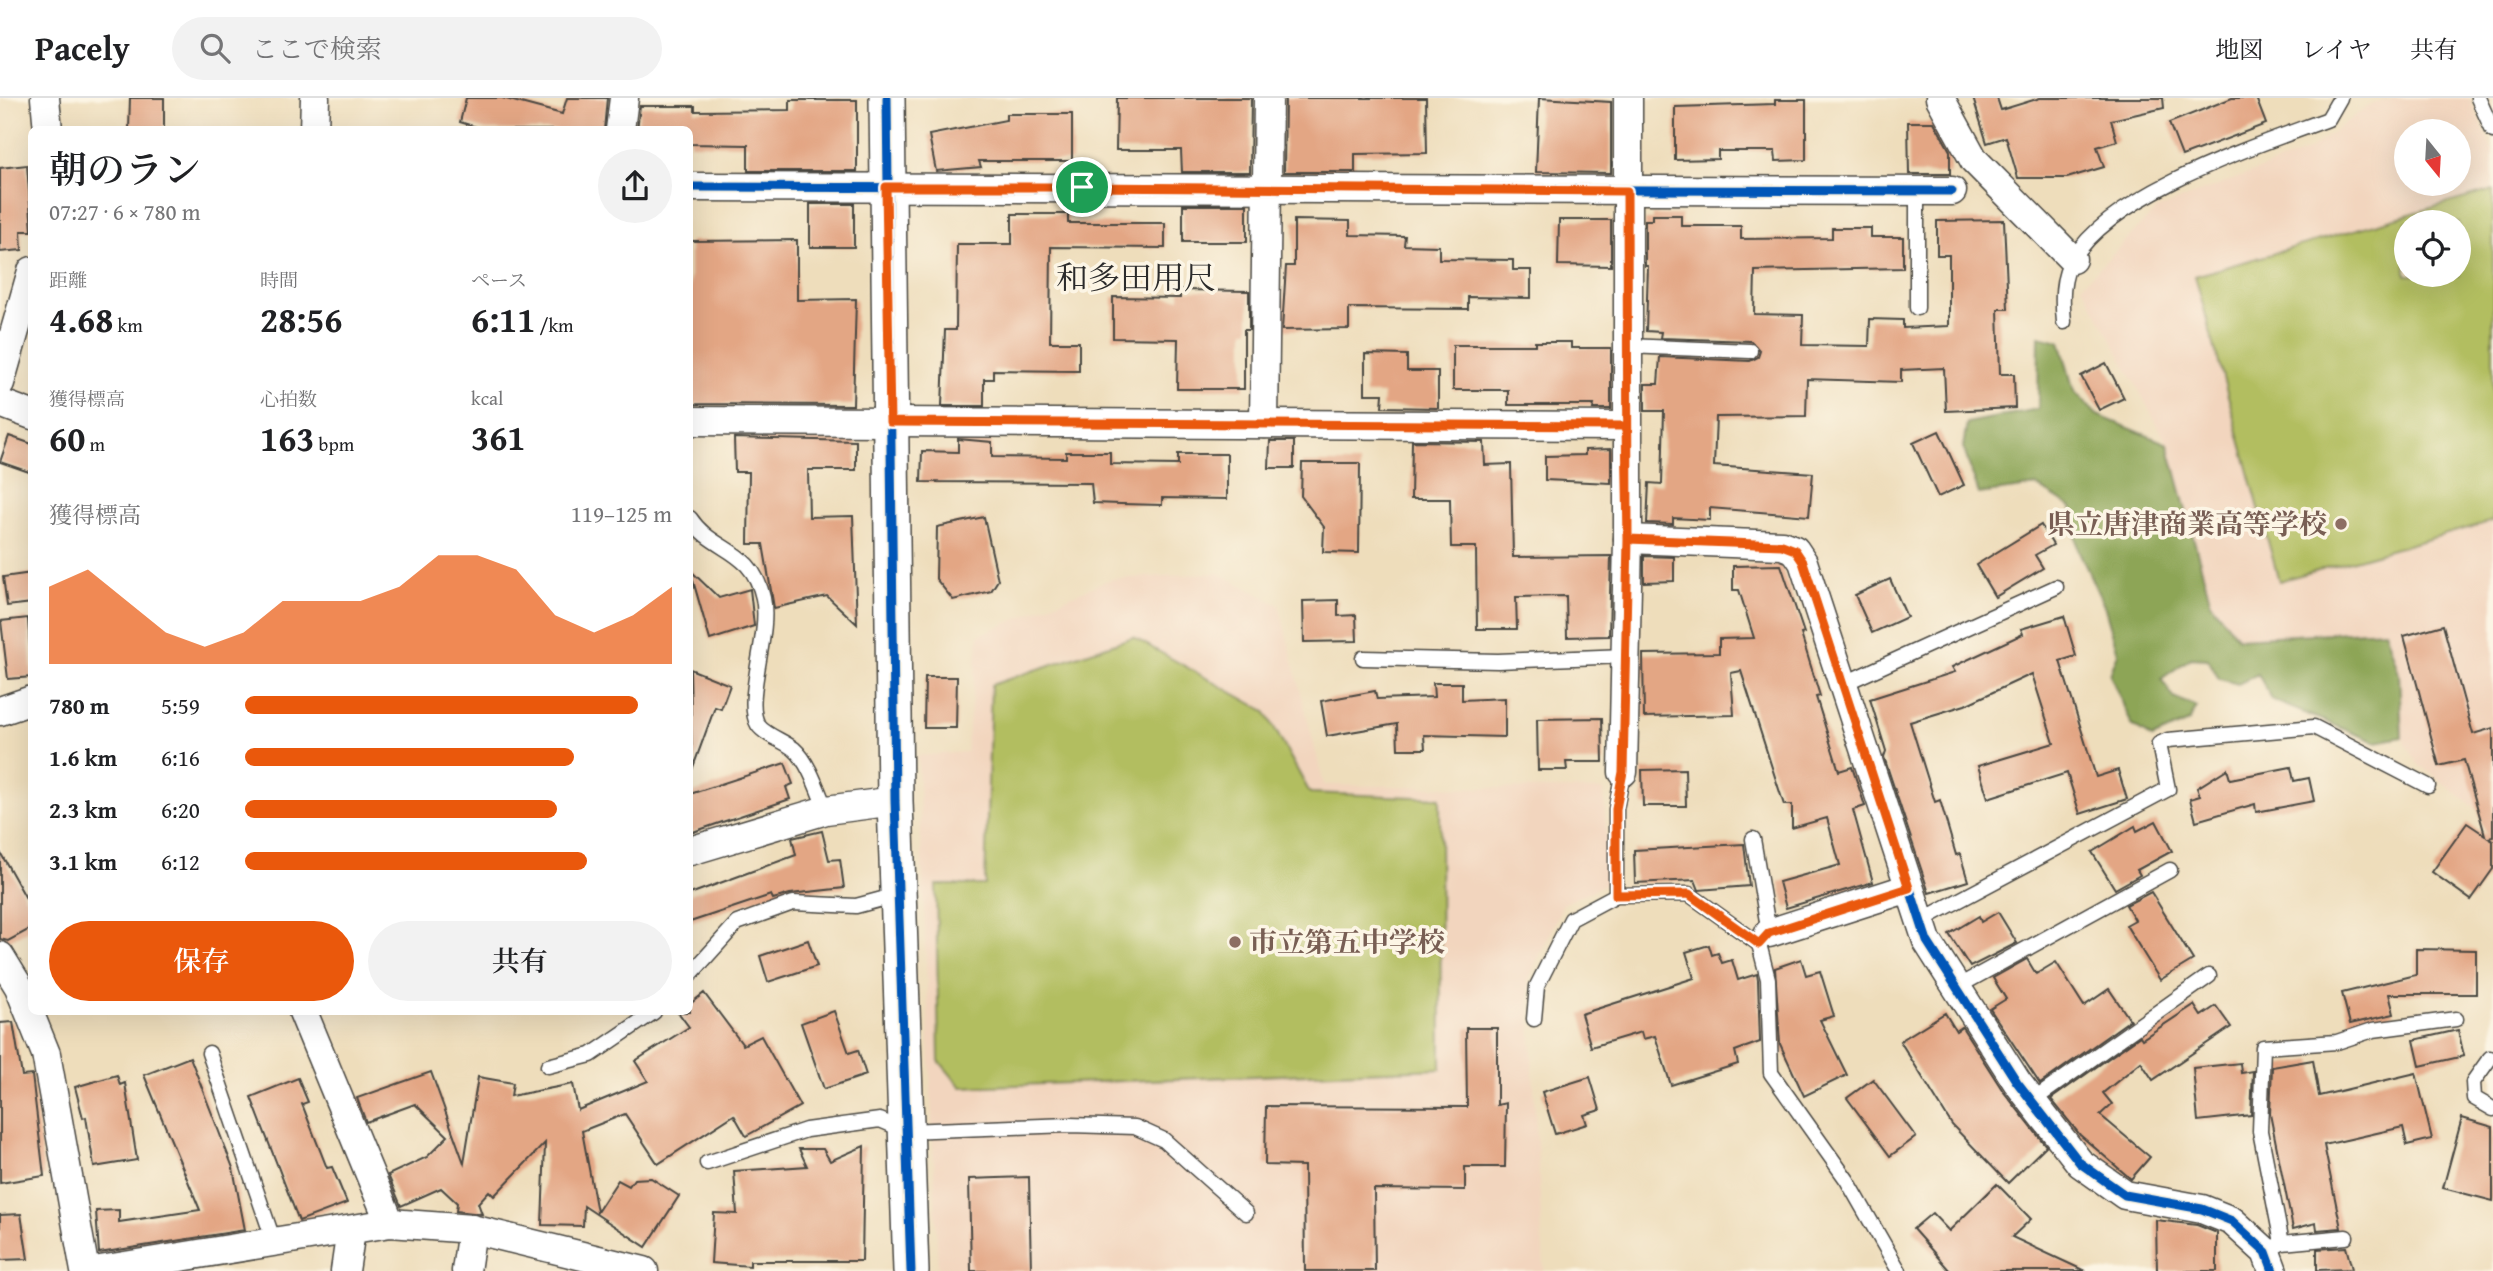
<!DOCTYPE html>
<html lang="ja">
<head>
<meta charset="utf-8">
<style>
  :root { --surface:#fff; --page:#f2f2f2; --text:#202124; --muted:#757577; --line:#e0e0e0; --accent:#ea580c }
  body { margin:0; font-family:"Gentium Book Plus","Noto Serif JP",serif; background:var(--page); color:var(--text); height:100vh; display:flex; flex-direction:column; font-size:26px; white-space:nowrap }
  * { box-sizing:border-box; margin:0 }
  p { font-size:23px; color:var(--muted) }
  .icon { flex:none; width:38px; height:38px; fill:none; stroke:currentColor; stroke-width:2; stroke-linecap:round; stroke-linejoin:round }
  .map { position:relative; flex:1; overflow:hidden }
  .details { position:absolute; left:28px; top:28px; width:665px; height:889px; display:flex; flex-direction:column; background:var(--surface); border-radius:10px; box-shadow:0 7px 28px #0002 }
  .details>* { flex:none }
  .needle { width:46px; rotate:162deg }
  .fabs { position:absolute; left:2394px; top:21px; display:grid; gap:14px }
  .fabs a { display:grid; place-items:center; width:77px; height:77px; border-radius:50%; background:var(--surface); box-shadow:0 7px 28px #0002; font-size:35px }
  .pin { position:absolute; display:grid; place-items:center; width:60px; height:60px; color:#fff; margin:-30px; border:4px solid #fff; border-radius:50%; box-shadow:0 2px 7px #0007 }
  .round { display:grid; place-items:center; flex:none; width:74px; height:74px; border-radius:37px; background:var(--page) }
  .overview { display:flex; align-items:center; justify-content:space-between; height:119px; padding:0 21px }
  h1 { font-size:38px; font-weight:600; line-height:52px }
  .figures { display:grid; grid-template-columns:repeat(3,1fr); gap:10px; height:119px; padding:7px 21px }
  .figures div { display:grid; align-content:center }
  .figures b { font-size:35px; font-weight:600 }
  .figures small { font-size:19px; font-weight:400 }
  .figures p { font-size:19px }
  .chart { height:196px; padding:14px 21px }
  .chart p { display:flex; justify-content:space-between }
  .chart svg { width:100%; height:126px; margin-top:7px; fill:var(--accent); opacity:.7 }
  .cta { display:flex; gap:14px; margin-top:auto; padding:14px 21px }
  .cta a { flex:1; height:80px; border-radius:42px; background:var(--accent); color:#fff; font-size:28px; font-weight:600; line-height:80px; text-align:center }
  .cta a+a { background:var(--page); color:var(--text) }
  ul { padding:0 21px; list-style:none; font-size:23px }
  li { display:grid; grid-template-columns:112px 84px 1fr; align-items:center; height:52px }
  li i { height:18px; border-radius:9px; background:var(--accent) }
  header { display:flex; align-items:center; gap:42px; box-sizing:border-box; height:98px; padding:0 35px; background:var(--surface); border-bottom:2px solid var(--line) }
  header strong { font-size:33px }
  nav { display:flex; gap:38px; margin-inline-start:auto; font-size:24px }
  .search { width:490px; height:63px; background:var(--page); display:flex; align-items:center; gap:18px; box-sizing:border-box; padding:0 24px; border-radius:38px; color:var(--muted); font-size:26px }
  .map>svg:first-child { display:block }
  .built { fill:#f2d5be; fill-rule:evenodd }
  .green { fill:#b2be60; stroke:#6e7446; stroke-width:2; fill-rule:evenodd }
  .forest { fill:#8da556; stroke:#5c6840; stroke-width:2 }
  .building { fill:#e3a684 }
  .lines { fill:none; stroke-linecap:round; stroke-linejoin:round }
  .service-casing { stroke:#484641; stroke-width:17 }
  .minor-casing { stroke:#484641; stroke-width:31 }
  .tertiary-casing { stroke:#484641; stroke-width:38 }
  .service { stroke:#fff; stroke-width:14 }
  .minor { stroke:#fff; stroke-width:28 }
  .tertiary { stroke:#fff; stroke-width:35 }
  .cycleway-casing { stroke:#fcf5e5; stroke-width:13 }
  .cycleway { stroke:#0057b8; stroke-width:9 }
  .route-casing { stroke:#fff; stroke-width:14 }
  .route { stroke:#ea580c; stroke-width:9 }
  .education-dot { fill:#8d6e63; stroke:#fcf5e5; stroke-width:2.5 }
  .labels { text-anchor:middle; stroke-width:7; stroke-linejoin:round; paint-order:stroke }
  .education-label { font-size:28px; font-weight:bold; fill:#785e54; stroke:#fcf5e5; text-anchor:end }
  .quarter-label { font-size:32px; fill:#2b2b2b; stroke:#fcf5e5 }
</style>
</head>
<body>
<header>
<strong>Pacely</strong>
<div class="search"><svg class="icon" aria-label="search" viewBox="0 0 24 24"><circle cx="10" cy="10" r="6"/><path d="M15 15l6 6"/></svg>ここで検索</div>
<nav><a>地図</a><a>レイヤ</a><a>共有</a></nav>
</header>
<div class="map">
<svg width="2493" height="1173" viewBox="0 0 2493 1173">
  <rect width="100%" height="100%" fill="#fcf5e5"/>
  <filter id="ink" filterUnits="userSpaceOnUse"><feTurbulence type="fractalNoise" baseFrequency=".0143" numOctaves="2"/><feDisplacementMap in="SourceGraphic" scale="14" xChannelSelector="R" yChannelSelector="G"/><feConvolveMatrix kernelMatrix="1 2 1 2 8 2 1 2 1" color-interpolation-filters="sRGB"/></filter>
  <filter id="wash" filterUnits="userSpaceOnUse"><feTurbulence type="fractalNoise" baseFrequency=".00686" numOctaves="4" result="noise"/><feDisplacementMap in="SourceGraphic" scale="28" xChannelSelector="R" yChannelSelector="G"/><feGaussianBlur stdDeviation="1.57" result="paint"/><feColorMatrix in="noise" values="0 0 0 0 0 0 0 0 0 0 0 0 0 0 0 0 0 1.4 0 .05"/><feComposite in="paint" operator="in"/></filter>
  <g filter="url(#wash)">
    <rect width="100%" height="100%" fill="#edb"/>
    <g class="built">
      <path d="M2395 0H2469L2493 52V723L2418 666 2402 639 2399 575 2385 532 2238 540 2211 505 2168 346 2082 187 2157 111 2308 53 2369 7ZM2406 33H2459V86H2406ZM2406 124H2459V177H2406Z"/>
      <path d="M1219 475 1279 507 1324 687 1604 692 1608 785 1563 806 1528 883 1544 1173H938L918 658 966 654 979 537 1111 481Z"/>
    </g>
    <g class="green">
      <path d="M2493 92V423L2279 483 2195 178ZM2406 124H2459V177H2406Z"/>
      <path d="M1133 539 1265 613 1310 695 1440 700 1441 971 961 989 939 963 936 787H985L991 587Z"/>
    </g>
    <path class="forest" d="M2039 238 2060 243 2074 293 2097 317 2168 346 2211 505 2238 540 2385 532 2399 575 2402 639 2376 644 2272 602 2258 576 2238 586 2219 581 2208 561 2191 560 2161 581 2174 600 2197 609 2189 624 2152 640 2132 627 2110 577 2118 555 2105 510 2078 451 2071 409 2037 388 1979 396 1963 349 1967 325 2038 311Z"/>
    <g id="blocks">
      <g class="building">
        <path d="M130 0H164V32H129Z"/>
        <path d="M466 0H502L562 16 567 0H607L604 32H486L460 24Z"/>
        <path d="M1117 0H1251L1250 74H1182L1181 52H1116Z"/>
        <path d="M1285 0H1426L1427 55 1355 56V74H1284Z"/>
        <path d="M1539 0 1611 4V75L1536 74Z"/>
        <path d="M1973 0H1997L2001 12 2040 0H2163L2164 10 2111 22 2117 43 2097 49 2104 69 2067 80H2018L2006 39 1987 45Z"/>
        <path d="M2232 0H2256L2266 26 2182 58 2169 25Z"/>
        <path d="M790 2H857V73H748V47L690 46V32H637L640 8H695V13L790 12Z"/>
        <path d="M1775 2H1806V62L1776 63 1775 53H1718V61L1675 62V9L1775 6Z"/>
        <path d="M1006 16H1072V63H979L981 69 936 73 929 37 1006 22Z"/>
        <path d="M1908 24H1934L1950 53V76H1909Z"/>
        <path d="M27 67 32 133H21L22 152 0 154V70Z"/>
        <rect x="810" y="106" width="44" height="43"/>
        <rect x="1183" y="107" width="64" height="37"/>
        <path d="M1012 116H1068V125H1165V150L1051 149 1050 244H1079V273L993 272V281H984V308H942L945 232H956L957 146H1012Z"/>
        <path d="M1652 117H1681V128H1741V141L1832 140V130H1871V139H1903V170L1755 173 1754 216 1803 217 1802 247 1869 248 1870 221 1903 222V230L1949 228V157H1937V123L2004 122 2008 211H1998L2000 276H2014L2015 310 1946 313 1944 270 1901 272V284L1807 281 1806 318 1716 319 1714 368 1813 375 1809 418 1710 410V422L1673 420V426L1647 425 1649 385 1662 386 1664 313H1645V286H1658L1660 259 1750 263 1758 259 1760 253 1751 243 1660 240 1661 234 1646 233 1648 168H1645V122H1652Z"/>
        <path d="M1294 122 1350 123V137L1405 138 1404 147 1439 148V161L1513 162V172H1531V200L1468 199V211L1349 210V231L1282 232 1286 168H1294Z"/>
        <path d="M1559 122H1611V168L1558 167Z"/>
        <path d="M797 142V202L856 201 853 307 690 306V143Z"/>
        <path d="M1180 192 1249 193V232H1244V291H1177L1178 241 1113 240V199L1180 200Z"/>
        <path d="M1535 244H1571V250H1611V311H1593L1594 307H1508V292H1453V247H1535Z"/>
        <path d="M1365 256 1407 257V273H1438V310L1382 309 1383 296H1365Z"/>
        <path d="M2106 265 2124 300 2099 312 2081 278Z"/>
        <path d="M1939 333 1964 387 1938 399 1913 345Z"/>
        <path d="M9 338 32 346V375L0 364Z"/>
        <path d="M734 340 856 343V372H808L809 419 853 418 857 526 827 498 774 510 763 446H748L749 374H735Z"/>
        <path d="M958 341 992 344V359L1066 360V354H1110V366L1178 367V356H1227V401L1162 400V407L1121 406 1093 405 1091 385 921 384 922 353 958 354Z"/>
        <path d="M1270 343H1294V370H1269Z"/>
        <path d="M1412 343 1484 344 1485 367 1511 366 1513 459 1611 458 1609 538 1567 539 1566 498 1516 499 1517 531H1477L1476 449H1451L1450 401H1411Z"/>
        <path d="M1611 351V385L1545 382V358L1585 357V352Z"/>
        <path d="M1302 365H1360L1359 455 1323 454 1324 429 1301 398Z"/>
        <path d="M984 419 998 482 991 493 953 502 936 481 937 429Z"/>
        <path d="M2041 427 2053 447 2035 457 2043 470 1995 499 1976 467Z"/>
        <path d="M1644 458 1674 459V483L1644 484Z"/>
        <path d="M1781 467 1804 535 1801 536 1820 598 1816 599 1839 673 1852 669 1865 708 1853 712 1873 784 1786 810 1779 784 1840 767 1827 720 1792 730V707H1784L1741 573 1731 575 1734 617 1644 619 1643 556 1719 555V541L1754 540 1739 492H1733V468Z"/>
        <path d="M690 472 719 500 750 491 754 528 710 542Z"/>
        <path d="M32 475V505L7 508 3 479Z"/>
        <path d="M1890 481 1907 519 1872 535 1855 497Z"/>
        <path d="M1338 502V518L1356 517 1357 543 1304 544 1303 503Z"/>
        <path d="M2064 518 2076 558 2060 563 2096 679 2118 672 2127 701 2080 716 2067 675 1988 700 1978 668 2054 645 2032 576 1965 607 1910 624 1935 704 1940 702 1956 757 1960 756 1968 783 1929 795 1884 659 1886 653 1870 601 1955 574 1952 569 2023 536 2021 531Z"/>
        <path d="M28 520 32 579 8 581 1 523Z"/>
        <path d="M2443 527 2473 636 2493 630V739L2488 740 2493 743V771L2471 802 2432 774 2467 725 2485 737 2464 662 2439 668 2404 538Z"/>
        <path d="M690 571 730 587 721 611 715 609 692 672Z"/>
        <path d="M925 579H957L956 630H924Z"/>
        <path d="M1433 585H1462V602L1505 600V639L1424 637 1425 651H1398L1397 626 1327 638 1321 603 1375 593 1377 601 1434 599Z"/>
        <path d="M1602 620 1603 664H1566L1567 672H1538L1537 621Z"/>
        <path d="M785 665 793 686 786 689 790 701 690 735V696Z"/>
        <path d="M2291 669 2294 683 2309 680 2314 703 2256 714 2255 706 2196 723 2190 701 2200 698 2197 690 2227 671 2230 681Z"/>
        <path d="M1685 671 1686 708H1643L1642 672Z"/>
        <path d="M2156 723 2172 753 2137 772 2140 777 2115 791 2092 754 2135 728 2137 733Z"/>
        <path d="M822 733 829 762 840 761 844 790 790 796 773 801 771 797 690 824V796L796 757 792 740Z"/>
        <path d="M1744 746 1749 788 1699 792 1695 782 1635 785 1634 752Z"/>
        <path d="M0 754 32 811V830L8 843 0 841Z"/>
        <path d="M2151 794 2193 862 2160 882 2126 827 2135 822 2126 807Z"/>
        <path d="M1998 814 2017 845 1970 869 1949 836 1979 818 1981 824Z"/>
        <path d="M808 842 817 868 768 884 760 858Z"/>
        <path d="M1709 847 1712 857 1718 855 1722 865 1732 862 1738 882 1757 876 1758 882 1760 944 1735 953 1738 966 1671 987 1655 938 1643 941 1641 934 1591 949 1581 916 1694 880 1686 854Z"/>
        <path d="M2416 851 2476 852V896H2389L2394 916 2350 926 2342 895 2416 877Z"/>
        <path d="M1801 861 1806 877 1820 873 1834 918 1820 922 1847 977 1804 998 1780 946 1775 870Z"/>
        <path d="M2027 861 2036 876 2056 864 2084 908 2109 891 2130 922 2040 986 1990 911 2006 901 1993 880Z"/>
        <path d="M704 895 743 947 761 938 800 1008 746 1038 734 1017 658 1066 625 1016 582 1033 597 1114 618 1082 629 1088 634 1081 651 1080 679 1098 646 1149 584 1108 583 1128 542 1127 545 1045 494 1098 489 1093 478 1105 482 1116 456 1113 457 1105 441 1090 401 1108 388 1077 427 1059 448 1038 415 1006 366 1024 357 1000 431 974 464 1065 478 979 513 985 511 998 573 986 578 1012 648 983 635 963 689 929 678 914H690V906Z"/>
        <path d="M2194 907 2201 918 2216 908 2231 929 2153 982 2141 964 2103 995 2112 1006 2100 1017 2150 1059 2131 1081 2080 1037 2051 1001 2140 938 2142 941Z"/>
        <path d="M834 913 849 955 858 952 866 977 824 991 801 925Z"/>
        <path d="M1945 915 1956 933 1962 929 2003 993 2046 1048 2008 1085 1952 1027 1900 943Z"/>
        <path d="M13 924 22 978 32 977 44 1078 0 1085V925Z"/>
        <path d="M1466 930H1497V1007L1506 1005 1505 1069H1465V1092L1374 1091 1375 1173H1305L1304 1068 1265 1067 1266 1008 1467 1009Z"/>
        <path d="M2458 932 2464 958 2420 968 2414 942Z"/>
        <path d="M190 959 233 1070 245 1132 99 1155 96 1113 119 1112V1124L200 1112 144 977Z"/>
        <path d="M2313 962 2319 998 2416 975 2432 1041 2407 1047 2403 1029 2324 1047 2341 1130 2317 1132 2316 1125 2293 1131 2270 1016 2272 969Z"/>
        <path d="M2240 965 2241 975 2253 973 2251 1017 2198 1023 2193 970Z"/>
        <path d="M117 977 120 987 125 985 137 1062 94 1069 86 1019 83 1020 75 989Z"/>
        <path d="M1590 979 1600 1012 1584 1017 1587 1026 1555 1036 1542 994Z"/>
        <path d="M298 980 308 1004 302 1006 327 1070 332 1069 347 1105 299 1123 251 999Z"/>
        <path d="M1873 981 1916 1039 1890 1058 1847 1000Z"/>
        <path d="M2462 1020 2493 1029V1103L2443 1090Z"/>
        <path d="M864 1048 862 1163H750V1168L711 1165 714 1115 737 1116 734 1073 807 1068 799 1051H823L830 1063Z"/>
        <path d="M1029 1079 1031 1173H971L969 1081Z"/>
        <path d="M1997 1086 2031 1121 2012 1139 2085 1173H1950L1913 1131 1932 1115 1949 1133Z"/>
        <path d="M21 1116 28 1161 0 1162V1117Z"/>
        <path d="M2156 1122 2197 1127 2217 1135V1173H2157Z"/>
        <path d="M2346 1149 2352 1171 2317 1172V1151Z"/>
      </g>
    </g>
  </g>
  <g filter="url(#ink)">
    <use href="#blocks" fill-opacity="0" stroke="#484641" stroke-width="2"/>
    <g class="lines">
      <defs>
        <g id="service">
          <path d="M2478 0 2493 33"/>
          <path d="M1917 93V210"/>
          <path d="M2064 224C2062 203 2061 179 2073 161 2113 94 2256 48 2328 21L2340 0"/>
          <path d="M1627 248 1750 253"/>
          <path d="M690 420C713 455 752 449 763 500 771 537 743 602 758 627 765 637 784 643 794 651 809 664 818 693 826 712"/>
          <path d="M1363 560 1498 563 1626 558"/>
          <path d="M1843 586 2056 489"/>
          <path d="M1753 741 1769 835 1759 846 1768 881 1771 975 1847 1082 1899 1173"/>
          <path d="M1616 797V711L1623 674"/>
          <path d="M1920 823 2168 691 2159 646 2168 642 2314 629 2428 688"/>
          <path d="M690 877 737 825 793 805 856 808 897 797"/>
          <path d="M1955 890 2170 772"/>
          <path d="M1534 921 1537 888 1571 821 1616 797 1689 796 1759 846"/>
          <path d="M209 955 274 1144"/>
          <path d="M2490 960 2473 984 2474 1000 2493 1011"/>
          <path d="M548 968 591 957 654 914"/>
          <path d="M2032 1003 2209 878"/>
          <path d="M707 1065 806 1032 880 1022 906 1033 1070 1027 1135 1029 1164 1042 1246 1115"/>
          <path d="M2282 1145 2260 1033 2263 949 2337 944 2373 932 2456 921"/>
          <path d="M2276 1148 2282 1145 2346 1139"/>
        </g>
        <g id="minor">
          <path d="M45 0 48 32"/>
          <path d="M1940 0 1974 62 2072 161"/>
          <path d="M314 32 315 0"/>
          <path d="M620 32 624 0"/>
          <path d="M690 89 1952 93"/>
          <path d="M0 285 32 173"/>
          <path d="M0 305 32 317"/>
          <path d="M690 323 1626 328"/>
          <path d="M1264 326 1268 0"/>
          <path d="M1628 441 1782 447 1795 452 1803 464 1927 843 2017 984 2080 1065 2125 1097 2202 1111 2232 1123 2266 1154 2273 1173"/>
          <path d="M0 613 32 602"/>
          <path d="M1623 674 1628 441V0"/>
          <path d="M690 753 826 712 895 703"/>
          <path d="M1769 835 1909 790"/>
          <path d="M0 858 19 889 46 956 85 1173"/>
          <path d="M303 914 390 1125"/>
          <path d="M94 1173 390 1125 472 1131 644 1173"/>
          <path d="M345 1173 351 1132"/>
          <path d="M466 1173 472 1131"/>
        </g>
        <path id="tertiary" d="M887 0 895 703 911 1173"/>
      </defs>
      <use href="#service" class="service-casing"/>
      <use href="#minor" class="minor-casing"/>
      <use href="#tertiary" class="tertiary-casing"/>
      <use href="#service" class="service"/>
      <use href="#minor" class="minor"/>
      <use href="#tertiary" class="tertiary"/>
      <defs>
        <g id="cycleway">
          <path d="M887 0 895 703 911 1173"/>
          <path d="M690 89 1952 93"/>
          <path d="M1628 441 1782 447 1795 452 1803 464 1927 843 2017 984 2080 1065 2125 1097 2202 1111 2232 1123 2266 1154 2273 1173"/>
        </g>
      </defs>
      <use href="#cycleway" class="cycleway-casing"/>
      <use href="#cycleway" class="cycleway"/>
    </g>
  </g>
  <g class="lines" filter="url(#ink)">
    <defs>
      <path id="route" d="M1082 89H886L890 324 1626 328 1628 441 1782 447 1795 452 1803 464 1909 790 1769 835 1759 846 1689 796 1616 797V711L1623 674 1628 441 1627 93 1082 89"/>
    </defs>
    <use href="#route" class="route-casing"/>
    <use href="#route" class="route"/>
  </g>
  <g class="education-dot">
    <circle cx="2341" cy="426" r="7"/>
    <circle cx="1235" cy="844" r="7"/>
  </g>
  <g class="labels">
    <g class="education-label">
      <text x="2327" y="436">県立唐津商業高等学校</text>
      <text x="1249" y="854" text-anchor="start">市立第五中学校</text>
    </g>
    <g class="quarter-label">
      <text x="1136" y="191">和多田用尺</text>
    </g>
  </g>
</svg>
<div class="fabs">
<a><svg class="needle" viewBox="-14 -14 28 28"><path d="M0-13l5 13h-10z" fill="#e53935"/><path d="M0 13l5-13h-10z" fill="#757577"/></svg></a>
<a><svg class="icon" aria-label="locate" viewBox="0 0 24 24"><circle cx="12" cy="12" r="6"/><path d="M12 2v4M12 18v4M2 12h4M18 12h4"/></svg></a>
</div>
<div class="pin" style="left:1082px;top:89px;background:#1e9e55"><svg class="icon" aria-label="arrive" viewBox="0 0 24 24"><path d="M6 21V4h12l-3 4 3 4H6"/></svg></div>
<section class="details">
<div class="overview"><div><h1>朝のラン</h1><p>07:27 · 6 × 780 m</p></div><a class="round"><svg class="icon" aria-label="share" viewBox="0 0 24 24"><path d="M12 15V3M7 8l5-5 5 5M5 13v7h14v-7"/></svg></a></div>
<div class="figures">
<div><p>距離</p><b>4.68<small> km</small></b></div>
<div><p>時間</p><b>28:56</b></div>
<div><p>ペース</p><b>6:11<small> /km</small></b></div>
</div>
<div class="figures">
<div><p>獲得標高</p><b>60<small> m</small></b></div>
<div><p>心拍数</p><b>163<small> bpm</small></b></div>
<div><p>kcal</p><b>361</b></div>
</div>
<div class="chart"><p><span>獲得標高</span>119–125 m</p>
<svg viewBox="0 0 160 44" preserveAspectRatio="none"><path d="M0 44V17L10 11L20 22L30 33L40 38L50 33L60 22L70 22L80 22L90 17L100 6L110 6L120 11L130 27L140 33L150 27L160 17V44z"/></svg>
</div>
<ul>
<li><b>780 m</b>5:59<i style="width:92%"></i></li>
<li><b>1.6 km</b>6:16<i style="width:77%"></i></li>
<li><b>2.3 km</b>6:20<i style="width:73%"></i></li>
<li><b>3.1 km</b>6:12<i style="width:80%"></i></li>
</ul>
<div class="cta"><a>保存</a><a>共有</a></div>
</section>
</div>
</body>
</html>
